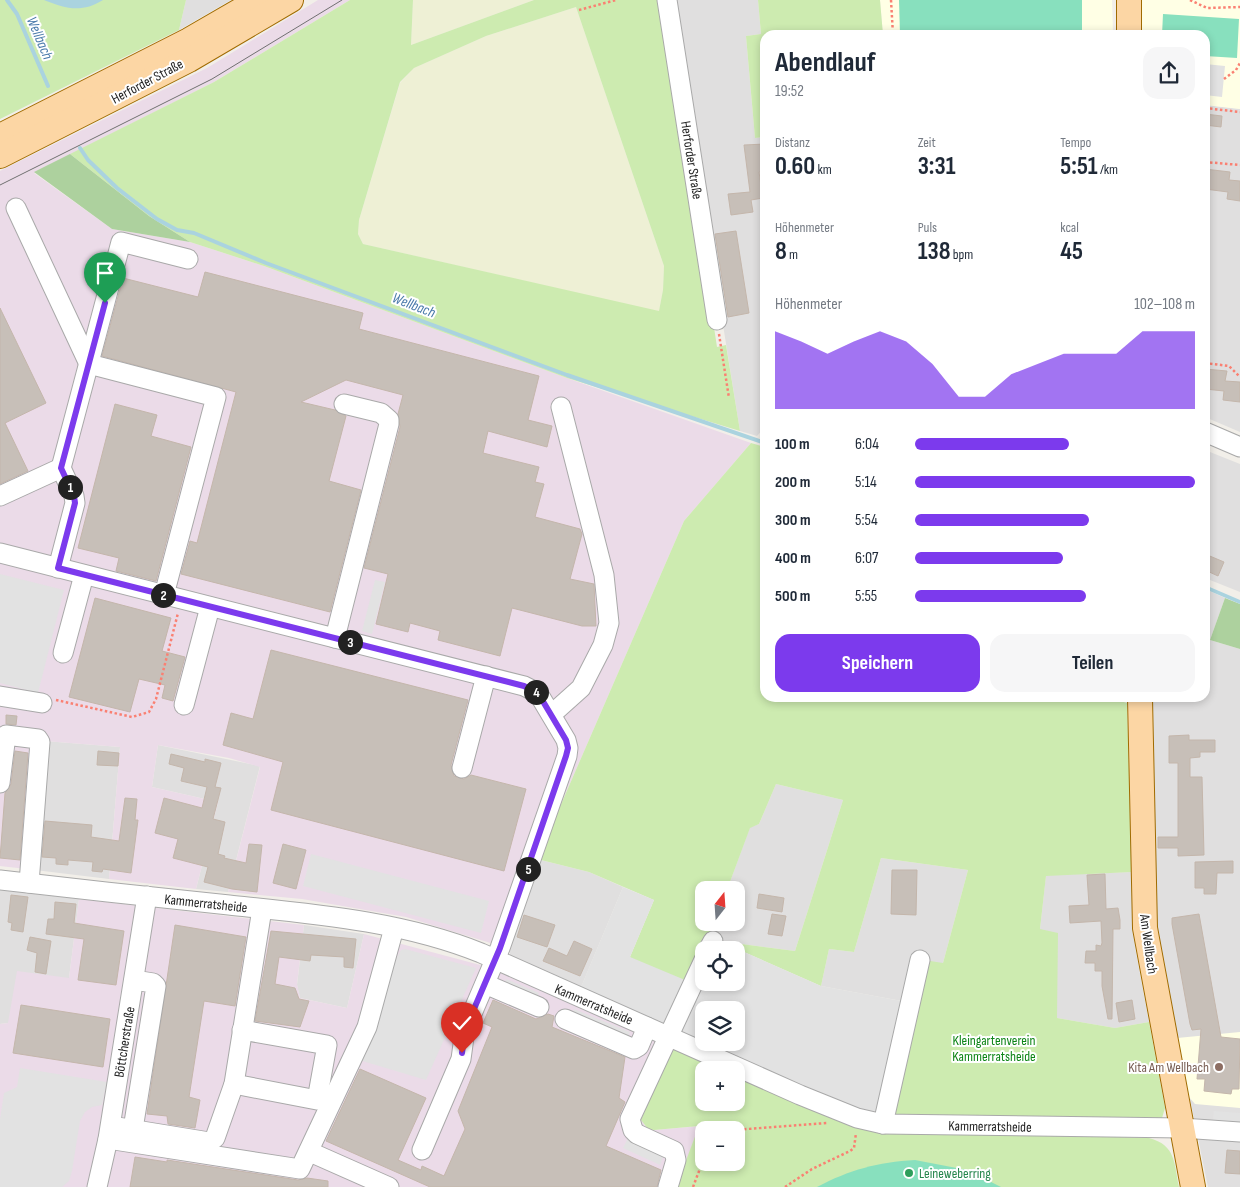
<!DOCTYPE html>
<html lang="de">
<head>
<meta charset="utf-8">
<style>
  :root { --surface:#fff; --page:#f6f6f7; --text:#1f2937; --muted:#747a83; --accent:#7c3aed }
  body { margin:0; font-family:"Sofia Sans Condensed",sans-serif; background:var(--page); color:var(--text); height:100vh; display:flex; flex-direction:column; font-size:19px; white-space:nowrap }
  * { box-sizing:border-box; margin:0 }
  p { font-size:16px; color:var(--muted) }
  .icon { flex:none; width:28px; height:28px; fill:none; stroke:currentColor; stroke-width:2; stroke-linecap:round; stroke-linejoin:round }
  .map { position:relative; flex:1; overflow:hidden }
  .details { position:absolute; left:760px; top:30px; width:450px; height:672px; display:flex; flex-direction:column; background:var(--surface); border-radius:15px; box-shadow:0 2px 8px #0003 }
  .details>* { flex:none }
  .needle { width:32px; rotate:17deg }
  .fabs { position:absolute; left:695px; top:881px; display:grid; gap:10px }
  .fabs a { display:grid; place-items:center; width:50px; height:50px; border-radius:10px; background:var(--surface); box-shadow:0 2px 8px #0003; font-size:25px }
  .pin { position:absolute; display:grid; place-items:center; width:42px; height:42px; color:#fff; margin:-51px -21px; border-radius:50% 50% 50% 0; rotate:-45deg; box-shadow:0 0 5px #0007 }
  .pin .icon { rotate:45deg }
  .km { position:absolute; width:25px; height:25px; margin:-12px; border-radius:50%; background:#222; color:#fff; font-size:14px; line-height:25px; text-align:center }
  .round { display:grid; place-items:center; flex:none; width:52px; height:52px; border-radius:15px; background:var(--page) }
  .overview { display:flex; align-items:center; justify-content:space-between; height:85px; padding:0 15px }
  h1 { font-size:28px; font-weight:700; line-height:38px }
  .figures { display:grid; grid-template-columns:repeat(3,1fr); gap:8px; height:85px; padding:5px 15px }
  .figures div { display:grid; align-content:center }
  .figures b { font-size:25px; font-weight:700 }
  .figures small { font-size:14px; font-weight:400 }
  .figures p { font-size:14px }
  .chart { height:140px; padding:10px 15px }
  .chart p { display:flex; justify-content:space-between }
  .chart svg { width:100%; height:90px; margin-top:5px; fill:var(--accent); opacity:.7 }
  .button { display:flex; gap:10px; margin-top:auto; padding:10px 15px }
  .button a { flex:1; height:58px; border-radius:15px; background:var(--accent); color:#fff; font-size:20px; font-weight:700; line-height:58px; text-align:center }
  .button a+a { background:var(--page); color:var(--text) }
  ul { padding:0 15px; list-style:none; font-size:16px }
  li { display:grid; grid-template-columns:80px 60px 1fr; align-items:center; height:38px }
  li i { height:12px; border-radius:6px; background:var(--accent) }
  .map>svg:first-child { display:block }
  .residential { fill:#e0dfdf }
  .industrial { fill:#ebdbe8 }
  .education { fill:#ffffe5 }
  .farmland { fill:#eef0d5 }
  .grass { fill:#cdebb0; fill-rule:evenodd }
  .forest { fill:#add19e }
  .pitch { fill:#88e0be }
  .parking { fill:#e2e2e2; fill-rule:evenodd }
  .water { fill:#aad3df }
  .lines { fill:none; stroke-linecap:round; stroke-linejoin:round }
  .stream { stroke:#aad3df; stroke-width:4 }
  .building { fill:#c7bfb8; stroke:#c4b6ab }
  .minor-casing { stroke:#a9a9a9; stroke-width:21 }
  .major-casing { stroke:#a06b00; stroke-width:26 }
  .path { stroke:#fa8072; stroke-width:2.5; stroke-dasharray:2.5 2.5; stroke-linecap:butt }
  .minor { stroke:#fff; stroke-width:19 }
  .major { stroke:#fcd6a4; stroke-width:24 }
  .tram { stroke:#707070; stroke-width:1 }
  .route-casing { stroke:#fff; stroke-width:10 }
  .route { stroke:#7c3aed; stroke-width:6 }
  .education-dot { fill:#8d6e63; stroke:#fff; stroke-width:2 }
  .leisure-dot { fill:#2e9e5b; stroke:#fff; stroke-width:2 }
  .labels { text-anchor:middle; stroke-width:4; stroke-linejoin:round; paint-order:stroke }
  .street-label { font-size:14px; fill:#222; stroke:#fff }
  .park-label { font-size:14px; fill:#0c8416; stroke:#fff }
  .education-label { font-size:14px; fill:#785e54; stroke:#fff; text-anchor:end }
  .leisure-label { font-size:14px; fill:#27864d; stroke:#fff; text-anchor:start }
  .water-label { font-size:15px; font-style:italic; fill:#4a7aab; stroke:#fff }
</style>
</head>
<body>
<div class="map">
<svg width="1240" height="1187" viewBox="0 0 1240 1187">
  <rect width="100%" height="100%" fill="#f2efe9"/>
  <g class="residential">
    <path d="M186 0H231L179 30Z"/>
    <path d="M671 0H758L761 34 746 36 755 138 765 137V427L757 436 740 431Z"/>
    <path d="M1205 105 1240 109V432L1205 417Z"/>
    <path d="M1205 450 1240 464V592L1205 578Z"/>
    <path d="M1205 589 1225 598 1210 640 1240 649V1187H1208L1157 936 1156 908 1153 698H1205Z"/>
    <path d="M45 741 120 747 109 879 35 870Z"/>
    <path d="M158 745 260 766 228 892 196 889 218 802 152 787Z"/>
    <path d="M776 784 843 800 795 951 710 940 716 923 736 922V890H727L750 827 759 824Z"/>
    <path d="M881 858 968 870 943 963 907 1002 821 986 829 949 854 952Z"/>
    <path d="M541 860 589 872 623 887 579 992 510 957V949Z"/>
    <path d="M1132 872 1135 947 1149 1022 1115 1028 1057 1018V984L1040 929 1046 875Z"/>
    <path d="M0 890 79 899 69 978 8 1023 0 1024Z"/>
    <path d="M304 925 364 934 347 1008 300 998 297 985Z"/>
  </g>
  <g class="industrial">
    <path d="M318 0H350L214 82 34 173 112 229 190 242 264 266 567 378 751 443 684 521 559 809 510 949 406 917 302 899 228 892 260 767 229 758 158 745 152 787 218 802 196 889 109 879 120 747 45 741 35 870 0 866V171L207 68Z"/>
    <path d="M79 899 304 925 297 984 300 998 347 1008 364 934 484 966 672 1046 644 1125 654 1130 700 1126 676 1187H0V1024L8 1023 17 971 69 978Z"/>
  </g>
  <g class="education">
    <path d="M880 0H1112L1113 35H883Z"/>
    <path d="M1140 0H1240V109L1205 105V35H1140Z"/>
    <path d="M1240 1032V1108L1195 1104 1188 1096 1177 1038Z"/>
  </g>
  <g class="farmland">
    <path d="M413 0H534L411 45Z"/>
    <path d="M576 7 664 266 663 290 659 312 363 244 358 234 359 220 400 83 414 68 486 36Z"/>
  </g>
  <g class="grass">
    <path d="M0 0H186L179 30 0 119Z"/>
    <path d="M350 0H413L411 45 534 0H664L717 347 726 345 740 431 567 378 264 266 190 242 149 216 70 154 214 82ZM576 7 664 266 663 290 659 311 363 244 358 234 359 220 400 82 414 68 486 36Z"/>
    <path d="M758 0H880L883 35H765V137L755 138 746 36 761 34Z"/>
    <path d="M751 443 765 447V698H1110L1127 703 1132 872 1046 876 1040 929 1058 933 1057 1018 1115 1028 1149 1022 1165 1108 1162 1118 1158 1120 897 1117 891 1106 924 960 943 963 968 870 881 858 854 952 829 949 821 986 719 941 795 951 843 800 776 784 759 824 750 828 727 890H704V922L716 923 671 1022 630 957 654 900 589 872 541 860 559 809 684 521Z"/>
    <path d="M672 1046 728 1070H704V1102H736V1073L906 1130 1149 1138C1176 1145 1174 1163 1179 1187H676L699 1126 654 1130 648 1129 641 1120ZM704 1130H736V1162H704Z"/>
  </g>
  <g class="forest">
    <path d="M70 154 149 216 190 242 112 229 34 172Z"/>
    <path d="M1225 598 1240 604V649L1210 640Z"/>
  </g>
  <g class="pitch">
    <path d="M899 0H1082V35H900Z"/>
    <path d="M1163 14 1239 19 1237 58 1205 56V35H1162Z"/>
    <path d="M915 1160 967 1170 1001 1187H817C849 1170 878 1162 915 1160Z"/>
  </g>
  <g class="parking">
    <path d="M1205 64 1225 66 1222 97 1205 95Z"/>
    <path d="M0 574 64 590 38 693 0 683Z"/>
    <path d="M375 580 385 582 372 634 362 631Z"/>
    <path d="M311 854 489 901 481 933 303 886Z"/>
    <path d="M623 887 654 900 630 957 685 980 665 1028 579 992Z"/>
    <path d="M719 941 821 986 907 1002 878 1111 870 1113 862 1111 673 1032 704 982H736V950H715ZM704 1010H736V1042H704Z"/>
    <path d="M405 949 476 968 426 1080 359 1060 389 971 401 950Z"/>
    <path d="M506 979 539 993 535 1002 503 989Z"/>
    <path d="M574 1009 630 1032 627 1040 571 1017Z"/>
    <path d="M20 1068 107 1082 102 1105 92 1107 85 1112 80 1121 72 1171 69 1181 62 1187H0V1119L4 1093 17 1087Z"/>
    <path d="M1214 1111 1240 1113V1124L1209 1121 1213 1119Z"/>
    <path d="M628 1138 664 1154 660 1165 623 1148Z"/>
  </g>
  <g class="water">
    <path d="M44 0H103C82 13 66 9 44 0Z"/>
    <path d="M1205 585 1240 600V604L1205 589Z"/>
  </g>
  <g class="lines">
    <g class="stream">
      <path d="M7 0 17 14 48 86"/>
      <path d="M80 148 88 160 117 188 157 219 177 230 194 233 266 263 567 375 765 443"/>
    </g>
  </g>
  <g class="building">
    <path d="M1205 114 1222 116 1221 127 1205 125Z"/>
    <path d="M765 144V171L759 172 763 198 751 200 753 212 731 215 728 194 750 192 744 145Z"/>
    <path d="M1205 169 1230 172 1229 180 1240 181V201L1227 199 1228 192 1205 189Z"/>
    <path d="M736 231 749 313 728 317 715 234Z"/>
    <path d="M205 272 363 313 359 329 539 376 528 420 552 426 547 447 488 431 483 453 539 467 535 482 544 484 535 517 580 529 582 534 570 579 594 584 596 626H582L512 608 500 656 438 640 440 631 410 623 408 632 376 624 388 574 364 568 400 427 398 414 403 395 346 380 301 402 335 410 346 416 329 481 361 490 330 612 181 574 190 541 197 543 236 392 102 356 123 278 198 297Z"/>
    <path d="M0 308 46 403 5 423 28 471 0 484Z"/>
    <path d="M1205 369 1227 371 1225 381 1240 382V402L1223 400 1224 391 1205 389Z"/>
    <path d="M115 404 157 415 151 436 191 447 156 581 116 571 119 558 78 548Z"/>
    <path d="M1205 554 1224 562 1218 576 1205 570Z"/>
    <path d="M95 598 171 618 162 651 185 657 173 701 162 698 165 685 139 679 130 712 69 697Z"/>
    <path d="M271 650 468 700 451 765 454 776 464 779 471 775 526 789 504 871 271 810 283 762 223 745 231 713 253 719Z"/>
    <path d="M6 715 17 716 16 725 6 724Z"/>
    <path d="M1189 735V740H1215V752H1200V757L1190 758V777H1202L1204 855 1178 856V848H1158V837H1178V763H1169V736Z"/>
    <path d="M15 751 28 753 20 860 0 858 5 793 11 784Z"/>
    <path d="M98 751 119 753 118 766 97 765Z"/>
    <path d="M171 754 205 762V759L221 763 215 787 221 788 213 819 225 822 218 854 225 856 224 858 246 863 249 844 262 845 257 892 232 889 204 882 208 867 173 858 178 839 155 833 164 798 202 808 207 787 181 781 184 768 169 764Z"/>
    <path d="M125 798 137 799 135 820H138L131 873 103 869 102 872 92 871 93 862 68 860V865L56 864V858L42 857 45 821 92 825 91 837 119 841Z"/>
    <path d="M283 844 306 850 296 889 273 883Z"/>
    <path d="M1233 861V873H1217L1216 894H1204V888H1195V862Z"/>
    <path d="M892 870H917L916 915 891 914Z"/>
    <path d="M1105 874 1106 909 1118 908 1120 920V929H1113L1112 1019H1108L1102 986V971H1095V963H1085L1086 951H1096V945L1101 946 1102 943 1101 921 1070 923 1069 906 1089 905 1087 875Z"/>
    <path d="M759 894 784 898 782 912 757 908Z"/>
    <path d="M11 895 28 897 23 932 11 930 12 923 8 922Z"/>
    <path d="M55 902 76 904 74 923 124 931 116 985 78 980 84 939 46 934 48 919H54Z"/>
    <path d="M772 914 786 916 782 936 768 934Z"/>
    <path d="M1199 914 1221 1037 1240 1039 1239 1089H1232L1231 1094 1204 1091 1205 1079H1197L1201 1029 1192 1030 1190 1024 1172 924V918Z"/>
    <path d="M524 915 555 925 547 947 517 937Z"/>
    <path d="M175 925 246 937 235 1006 204 1001 189 1097 200 1100 195 1128 168 1124 167 1116 147 1114Z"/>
    <path d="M271 931 356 939 353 968 344 967V957L311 955 310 961 279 957 275 984 295 988 299 999 309 1001 300 1027 255 1021Z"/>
    <path d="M30 937 51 941 46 974 35 972 37 953 27 950Z"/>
    <path d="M574 941 592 949 580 976 543 961 549 948 567 956Z"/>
    <path d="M493 1000 536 1019 548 1014 554 1016 552 1027 625 1057 619 1098 625 1102 606 1146 661 1170 657 1187H430L326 1141 360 1069 426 1098 398 1160 421 1170 422 1166 444 1176 465 1129 458 1111 492 1027 483 1023Z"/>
    <path d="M1132 1000 1135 1019 1119 1022 1116 1003Z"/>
    <path d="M21 1005 110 1019 103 1067 13 1053Z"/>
    <path d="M1227 1150 1240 1151V1174L1225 1173Z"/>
    <path d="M135 1157 167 1162V1160L298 1180 307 1178 328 1181V1187H130Z"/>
  </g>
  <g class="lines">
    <defs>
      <g id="minor">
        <path d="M667 0 717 320"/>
        <path d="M16 208 89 364 216 397 164 595"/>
        <path d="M1205 432 1240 447"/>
        <path d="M61 468 121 242 188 259"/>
        <path d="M0 496 61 468 74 496 75 503 58 568"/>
        <path d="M0 553 524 686 538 693 566 740 568 748 567 756 500 948 465 1030 461 1059 422 1150"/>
        <path d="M335 638 389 424V420L381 413 344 404"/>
        <path d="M63 653 84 575"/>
        <path d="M0 696 42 703"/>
        <path d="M184 705 210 607"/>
        <path d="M552 714 581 688 603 645 609 623 604 575 561 407"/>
        <path d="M462 768 486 676"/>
        <path d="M0 783 6 735 38 739 40 742 29 883"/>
        <path d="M0 880C76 889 153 897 229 905 314 914 402 921 481 953L800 1095 857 1118 883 1124 1182 1128 1240 1132"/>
        <path d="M708 950 713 941"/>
        <path d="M485 984 539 1007"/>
        <path d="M565 1019 634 1049 639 1046 647 1027"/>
        <path d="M234 1084 317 1100 327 1045 242 1030"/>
        <path d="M883 1124 920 960"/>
        <path d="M111 1126 209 1142 215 1138 234 1084 262 909"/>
        <path d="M133 1129 156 986 153 983 134 980"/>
        <path d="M108 1139 300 1169 367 1027 394 928"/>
        <path d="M310 1152 389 1187"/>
        <path d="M97 1187 108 1139 147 896"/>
        <path d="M668 1187 676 1160 674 1151 637 1134 633 1130 630 1119 704 960"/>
      </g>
      <g id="major">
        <path d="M1129 0V35"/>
        <path d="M0 136 189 40 258 0"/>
        <path d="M0 156 189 60 291 0"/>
        <path d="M1140 698 1145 928 1193 1187"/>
      </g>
    </defs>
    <use href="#minor" class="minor-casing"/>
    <use href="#major" class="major-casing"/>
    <g class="path">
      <path d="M891 0 893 35"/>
      <path d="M1190 0 1207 8 1240 7"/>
      <path d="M579 10 616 0"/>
      <path d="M1224 79 1236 70 1240 63"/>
      <path d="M1205 108 1240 112"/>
      <path d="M1205 162 1240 165"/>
      <path d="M1205 291 1208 295 1205 323"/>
      <path d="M719 334 729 398"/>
      <path d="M1205 363 1229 366 1240 377"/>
      <path d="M56 700 132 717 149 712 156 699 178 613"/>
      <path d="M734 1130 827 1123"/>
      <path d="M693 1187 704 1158"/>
      <path d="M785 1187 812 1169 850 1151 854 1148 856 1133"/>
    </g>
    <use href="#minor" class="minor"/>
    <use href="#major" class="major"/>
    <path class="tram" d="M0 185 212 79 342 0"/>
  </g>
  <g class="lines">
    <defs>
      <path id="route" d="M105 303 61 468 74 496 75 503 58 568 524 686 538 693 566 740 568 748 566 756 500 948 465 1030 462 1053"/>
    </defs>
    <use href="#route" class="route-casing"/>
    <use href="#route" class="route"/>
  </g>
  <circle class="education-dot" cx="1219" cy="1067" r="5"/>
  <circle class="leisure-dot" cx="909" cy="1173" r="5"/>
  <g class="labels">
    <g class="street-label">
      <text transform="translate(147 81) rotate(-28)" y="5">Herforder Straße</text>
      <text transform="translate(692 160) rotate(81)" y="5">Herforder Straße</text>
      <text transform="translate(206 903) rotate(6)" y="5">Kammerratsheide</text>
      <text transform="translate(1149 944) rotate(82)" y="5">Am Wellbach</text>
      <text transform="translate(594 1004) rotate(23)" y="5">Kammerratsheide</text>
      <text transform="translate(124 1042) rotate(-81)" y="5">Böttcherstraße</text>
      <text transform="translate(990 1126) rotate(1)" y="5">Kammerratsheide</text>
    </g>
    <g class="park-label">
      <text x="994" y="1045">Kleingartenverein<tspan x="994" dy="16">Kammerratsheide</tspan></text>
    </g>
    <g class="education-label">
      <text x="1209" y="1072">Kita Am Wellbach</text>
    </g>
    <g class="leisure-label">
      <text x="919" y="1178">Leineweberring</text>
    </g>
    <g class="water-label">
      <text transform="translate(40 38) rotate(67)" y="5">Wellbach</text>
      <text transform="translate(414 305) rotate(21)" y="5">Wellbach</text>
    </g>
  </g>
</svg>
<div class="fabs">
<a><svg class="needle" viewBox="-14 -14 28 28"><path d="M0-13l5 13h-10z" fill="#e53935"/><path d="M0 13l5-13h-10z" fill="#747a83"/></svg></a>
<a><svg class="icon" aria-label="locate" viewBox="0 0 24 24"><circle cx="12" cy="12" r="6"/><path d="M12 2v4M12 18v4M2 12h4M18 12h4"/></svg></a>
<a><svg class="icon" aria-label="layers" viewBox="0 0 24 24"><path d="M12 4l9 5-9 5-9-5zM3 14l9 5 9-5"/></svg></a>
<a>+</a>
<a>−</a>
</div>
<div class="pin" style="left:105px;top:303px;background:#1e9e55"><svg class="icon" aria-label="arrive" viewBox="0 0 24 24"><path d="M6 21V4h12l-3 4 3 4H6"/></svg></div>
<div class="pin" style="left:462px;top:1053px;background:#d93025"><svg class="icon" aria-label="check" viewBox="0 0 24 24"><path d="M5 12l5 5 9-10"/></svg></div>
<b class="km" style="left:70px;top:487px">1</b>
<b class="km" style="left:163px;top:595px">2</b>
<b class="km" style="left:350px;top:642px">3</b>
<b class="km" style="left:536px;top:692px">4</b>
<b class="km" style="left:528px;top:869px">5</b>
<section class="details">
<div class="overview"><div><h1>Abendlauf</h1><p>19:52</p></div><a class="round"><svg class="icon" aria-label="share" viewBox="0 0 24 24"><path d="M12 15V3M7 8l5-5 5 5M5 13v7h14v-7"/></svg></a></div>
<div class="figures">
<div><p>Distanz</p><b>0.60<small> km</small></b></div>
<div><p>Zeit</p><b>3:31</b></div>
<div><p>Tempo</p><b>5:51<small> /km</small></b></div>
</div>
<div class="figures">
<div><p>Höhenmeter</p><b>8<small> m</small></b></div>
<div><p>Puls</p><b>138<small> bpm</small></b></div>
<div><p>kcal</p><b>45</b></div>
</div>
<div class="chart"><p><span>Höhenmeter</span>102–108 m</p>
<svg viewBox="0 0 160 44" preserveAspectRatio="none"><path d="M0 44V6L10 11L20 17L30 11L40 6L50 11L60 22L70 38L80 38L90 27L100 22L110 17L120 17L130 17L140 6L150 6L160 6V44z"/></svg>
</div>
<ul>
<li><b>100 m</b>6:04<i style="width:55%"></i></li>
<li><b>200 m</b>5:14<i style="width:100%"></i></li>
<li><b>300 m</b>5:54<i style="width:62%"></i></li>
<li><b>400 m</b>6:07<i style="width:53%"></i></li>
<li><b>500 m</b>5:55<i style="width:61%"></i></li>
</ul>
<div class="button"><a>Speichern</a><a>Teilen</a></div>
</section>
</div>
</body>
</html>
